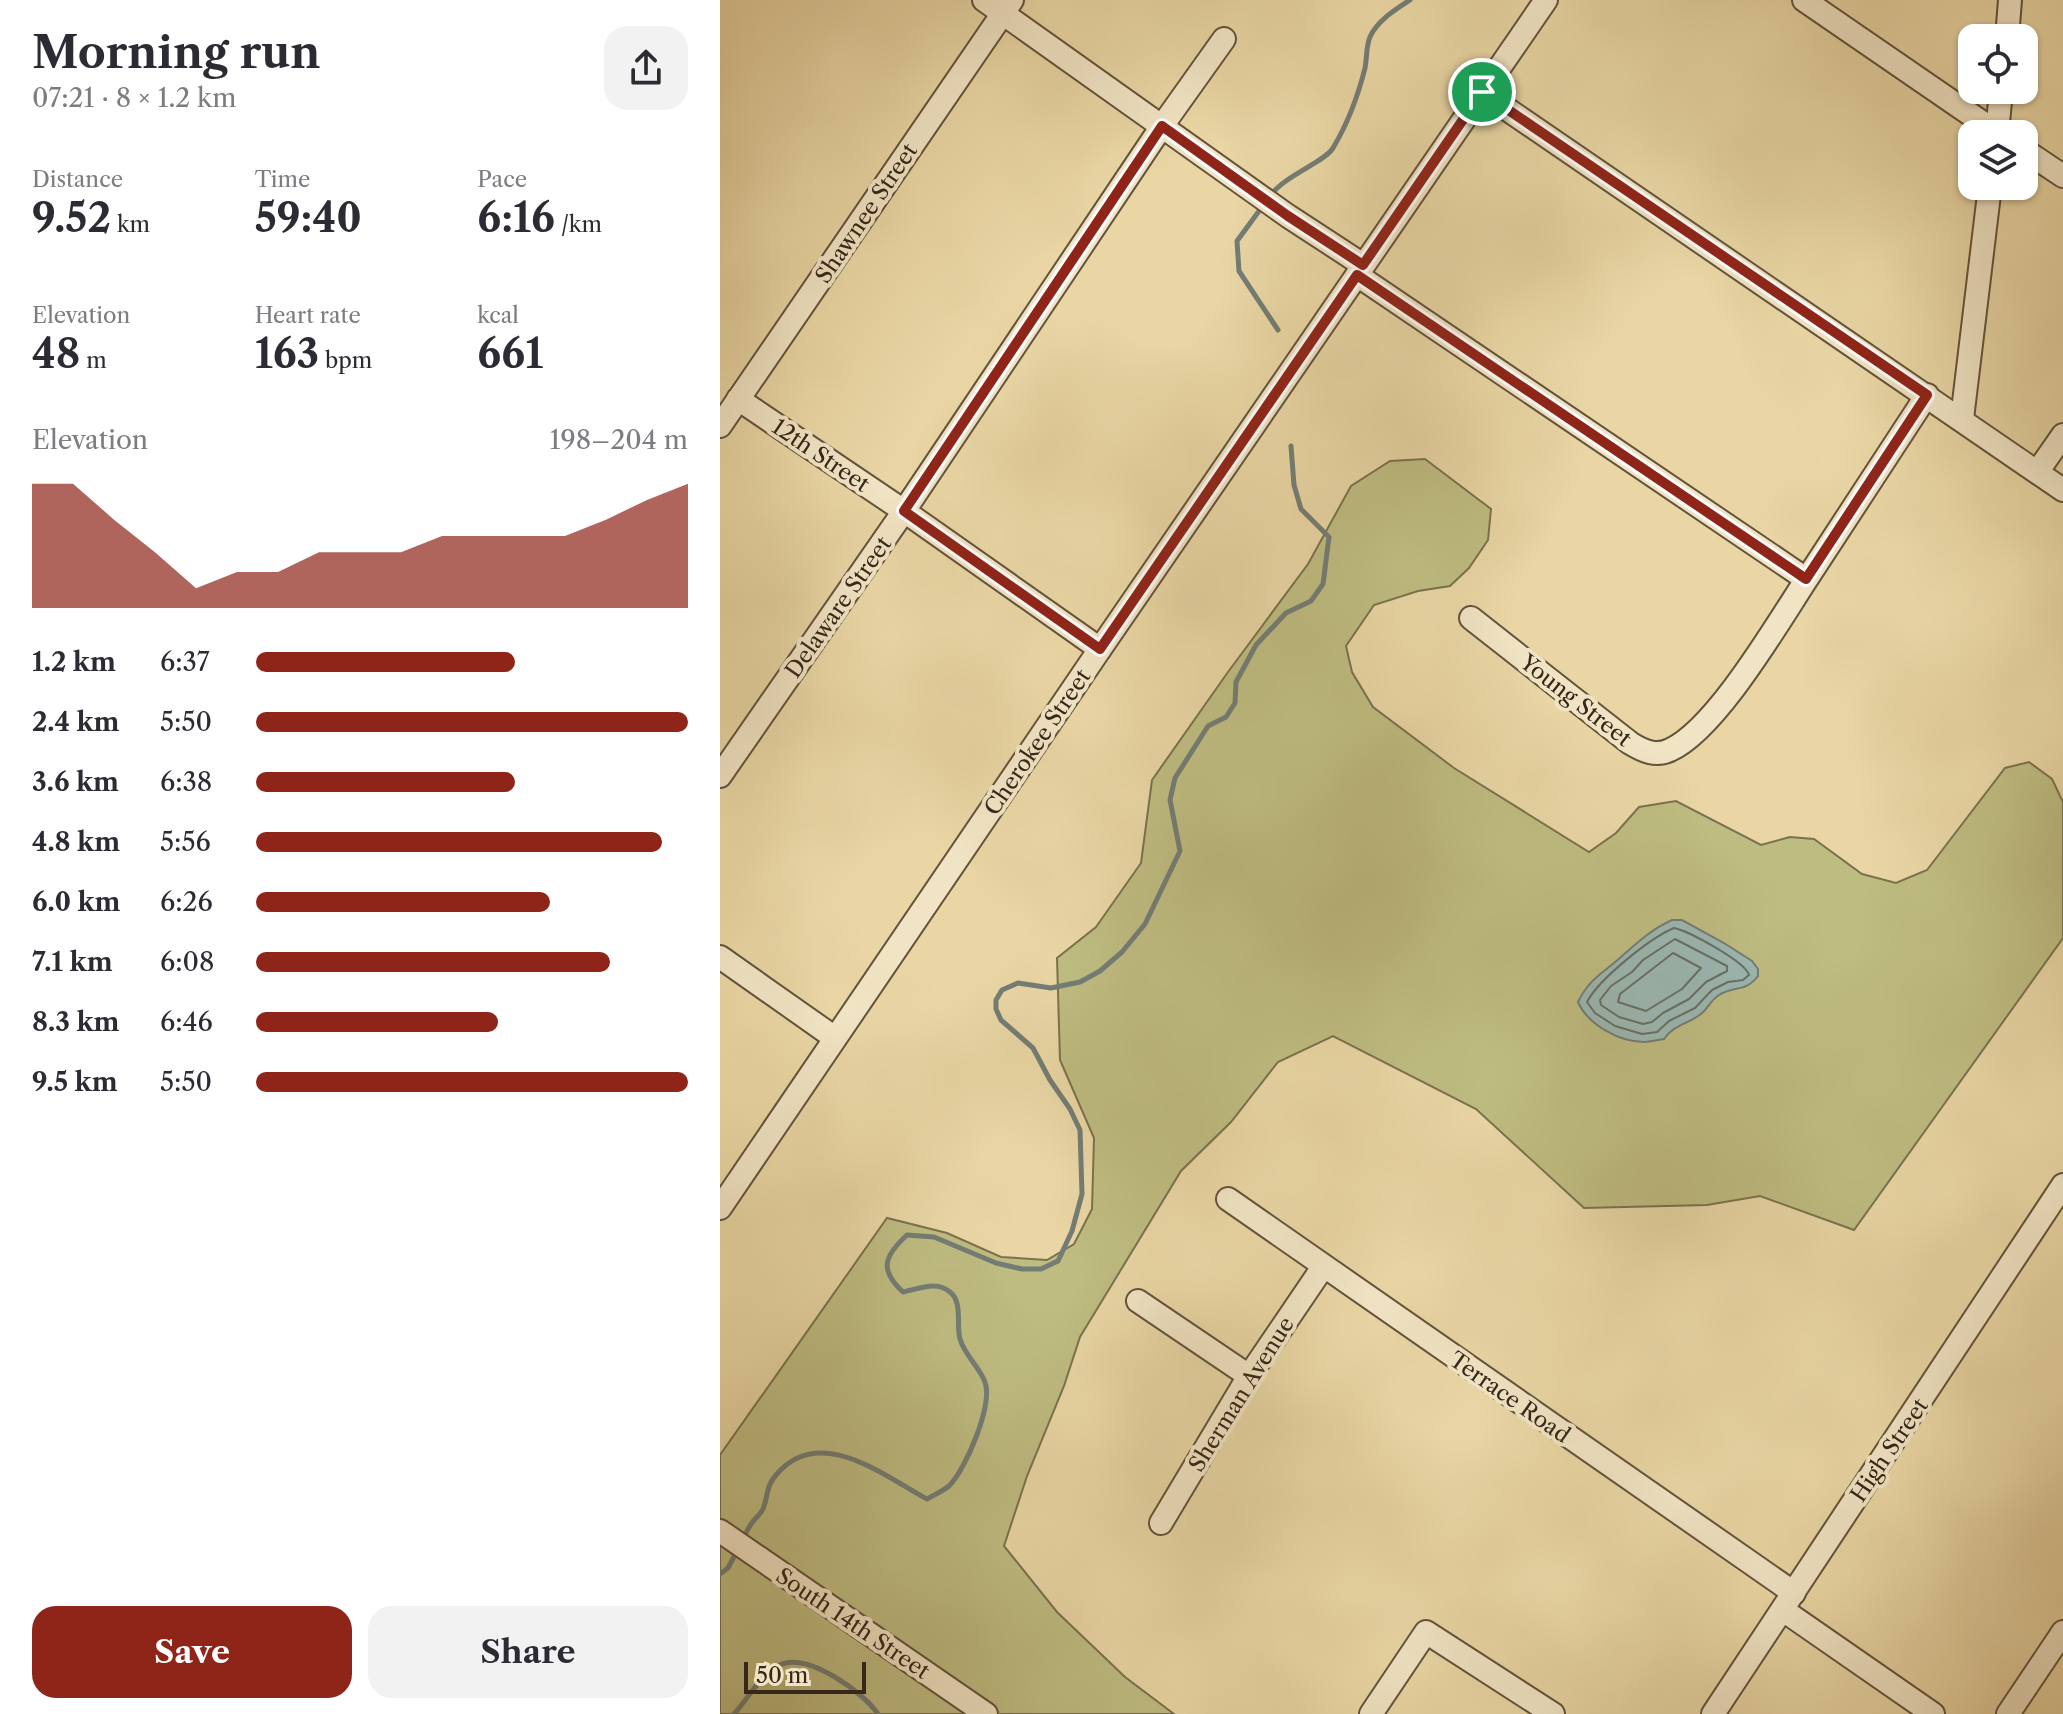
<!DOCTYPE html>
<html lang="en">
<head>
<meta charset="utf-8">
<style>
  :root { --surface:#fff; --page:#f2f2f3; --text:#2b2b33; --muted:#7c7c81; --accent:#8f2418 }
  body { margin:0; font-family:"Libre Caslon Text",serif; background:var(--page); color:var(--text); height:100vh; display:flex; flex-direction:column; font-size:30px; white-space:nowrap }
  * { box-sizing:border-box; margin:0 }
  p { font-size:26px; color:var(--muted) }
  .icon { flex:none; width:44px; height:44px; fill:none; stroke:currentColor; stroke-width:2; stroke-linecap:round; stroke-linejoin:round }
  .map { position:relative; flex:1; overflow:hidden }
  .panel { display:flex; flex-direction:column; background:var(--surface); width:720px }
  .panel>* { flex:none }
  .controls { position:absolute; left:1238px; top:24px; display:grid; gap:16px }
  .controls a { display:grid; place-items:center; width:80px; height:80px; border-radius:16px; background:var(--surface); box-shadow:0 2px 6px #0004; font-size:40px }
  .scale { position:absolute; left:24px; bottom:20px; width:122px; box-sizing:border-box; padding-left:8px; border:4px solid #36271a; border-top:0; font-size:22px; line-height:28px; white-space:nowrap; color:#36271a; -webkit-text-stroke:6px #f1e4c4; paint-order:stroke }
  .pin { position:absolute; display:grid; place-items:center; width:68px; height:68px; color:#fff; margin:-34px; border:4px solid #fff; border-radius:50%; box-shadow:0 2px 8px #0007 }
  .round { display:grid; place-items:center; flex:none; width:84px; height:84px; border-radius:24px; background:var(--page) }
  .overview { display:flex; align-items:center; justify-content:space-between; height:136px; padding:0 32px }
  h1 { font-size:44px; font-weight:700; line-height:60px }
  .stats { display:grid; grid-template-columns:repeat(3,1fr); gap:12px; height:136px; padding:8px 32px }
  .stats div { display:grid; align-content:center }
  .stats b { font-size:40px; font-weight:700 }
  .stats small { font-size:22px; font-weight:400 }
  .stats p { font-size:22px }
  .chart { height:224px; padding:16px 32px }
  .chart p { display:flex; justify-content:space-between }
  .chart svg { width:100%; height:144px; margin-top:8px; fill:var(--accent); opacity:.7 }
  .primary-button { display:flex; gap:16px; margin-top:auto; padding:16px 32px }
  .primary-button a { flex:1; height:92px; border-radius:24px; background:var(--accent); color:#fff; font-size:32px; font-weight:700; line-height:92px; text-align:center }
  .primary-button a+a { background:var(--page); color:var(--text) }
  ul { padding:0 32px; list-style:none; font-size:26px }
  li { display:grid; grid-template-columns:128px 96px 1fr; align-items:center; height:60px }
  li i { height:20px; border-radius:10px; background:var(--accent) }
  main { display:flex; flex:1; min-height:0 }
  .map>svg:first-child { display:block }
  .green { fill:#bebc81; stroke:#7a724e; stroke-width:2 }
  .water { fill:#9bb7b1; stroke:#737d75; stroke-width:2 }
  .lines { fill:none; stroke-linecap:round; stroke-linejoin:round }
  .shore { stroke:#686f66; stroke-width:2 }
  .stream { stroke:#737d75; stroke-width:5 }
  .minor-casing { stroke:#63533c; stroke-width:26 }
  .minor { stroke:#f1e4c4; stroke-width:22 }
  .route-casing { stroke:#fff; stroke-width:16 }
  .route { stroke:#8f2418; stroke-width:10 }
  .labels { text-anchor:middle; stroke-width:8; stroke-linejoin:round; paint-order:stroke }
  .street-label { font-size:22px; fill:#36271a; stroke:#f1e4c4 }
</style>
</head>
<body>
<main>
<section class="panel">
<div class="overview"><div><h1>Morning run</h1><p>07:21 · 8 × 1.2 km</p></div><a class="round"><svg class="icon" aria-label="share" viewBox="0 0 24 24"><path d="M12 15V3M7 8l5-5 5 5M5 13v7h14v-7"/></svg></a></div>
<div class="stats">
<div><p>Distance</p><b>9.52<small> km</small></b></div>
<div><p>Time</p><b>59:40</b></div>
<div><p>Pace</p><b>6:16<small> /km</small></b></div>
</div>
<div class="stats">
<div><p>Elevation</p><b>48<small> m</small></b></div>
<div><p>Heart rate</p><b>163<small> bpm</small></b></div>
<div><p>kcal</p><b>661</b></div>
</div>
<div class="chart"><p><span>Elevation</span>198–204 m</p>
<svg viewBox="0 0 160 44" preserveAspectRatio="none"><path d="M0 44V6L10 6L20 17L30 27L40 38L50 33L60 33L70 27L80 27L90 27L100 22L110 22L120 22L130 22L140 17L150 11L160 6V44z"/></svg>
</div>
<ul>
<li><b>1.2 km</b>6:37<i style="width:60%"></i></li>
<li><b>2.4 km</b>5:50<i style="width:100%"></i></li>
<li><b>3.6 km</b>6:38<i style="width:60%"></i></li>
<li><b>4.8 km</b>5:56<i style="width:94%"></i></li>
<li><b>6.0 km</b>6:26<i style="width:68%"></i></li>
<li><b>7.1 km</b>6:08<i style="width:82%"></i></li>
<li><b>8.3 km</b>6:46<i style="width:56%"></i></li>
<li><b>9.5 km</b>5:50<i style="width:100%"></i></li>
</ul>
<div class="primary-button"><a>Save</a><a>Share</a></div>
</section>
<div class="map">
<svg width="1343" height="1714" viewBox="0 0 1343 1714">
  <rect width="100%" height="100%" fill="#e9d6a4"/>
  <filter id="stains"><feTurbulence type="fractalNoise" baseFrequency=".0025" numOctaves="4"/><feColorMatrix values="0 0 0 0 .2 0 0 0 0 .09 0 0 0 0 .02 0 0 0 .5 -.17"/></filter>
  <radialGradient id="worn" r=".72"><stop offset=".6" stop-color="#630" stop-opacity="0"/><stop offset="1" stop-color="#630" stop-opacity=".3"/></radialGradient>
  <path class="green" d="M705 459 771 509 768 540 749 568 730 586 698 591 654 605 626 646 632 672 653 707 734 768 869 852 896 833 919 807 956 801 1041 845 1070 837 1094 839 1142 874 1176 883 1207 870 1285 768 1309 762 1332 779 1343 802V938L1134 1230 1040 1196 987 1205 864 1208 756 1109 613 1036 558 1062 511 1122 461 1171 360 1337 344 1386 307 1476 284 1546 337 1612 405 1677 454 1714H0V1455L167 1218 227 1233 281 1257 327 1260 354 1244 372 1209 374 1138 340 1060 337 958 376 927 421 863 432 780 508 672 588 564 631 486 670 461Z"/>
  <path class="water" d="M952 920H962L1004 943 1032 961 1038 969V976C1025 993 1015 985 999 995 991 1000 988 1008 981 1014 968 1024 953 1025 944 1039 937 1040 930 1042 924 1042 900 1042 868 1025 858 1002 869 979 883 973 901 957 918 942 932 929 952 920Z"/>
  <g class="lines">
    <g class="shore">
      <path d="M954 928C967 930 1026 962 1029 975L1023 980 1008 982 992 990 975 1008 949 1021 937 1032 922 1034 895 1026 875 1013 867 1002C879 979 930 938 954 928Z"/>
      <path d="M955 939 1007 966V971L986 982 969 999 943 1013 932 1022 923 1024 899 1017 881 1005 880 1000 891 986 912 972 923 960Z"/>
      <path d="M953 953 981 968 962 989 926 1011 898 1002 900 994Z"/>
    </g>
    <g class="stream">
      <path d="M550 196C565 175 605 162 613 148 628 123 638 96 645 68 647 58 646 46 650 37 657 21 676 9 690 0"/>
      <path d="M542 207 517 241 519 271 558 330"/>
      <path d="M22 1540C25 1535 28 1529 31 1524 35 1518 40 1515 43 1509 48 1497 46 1486 56 1475 99 1423 164 1476 207 1499 214 1495 223 1491 229 1486 246 1469 273 1405 265 1382 259 1366 245 1356 240 1339 236 1325 243 1302 230 1292 216 1280 199 1289 183 1292 159 1270 164 1256 187 1235L214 1237 276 1263 302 1269H321L338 1261 352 1231 362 1194 360 1130 350 1109 330 1080 313 1048 281 1020 276 1009V1000L282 990 298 983 331 988 360 982 380 971 402 952 425 924 460 851 450 800 455 778 488 726 506 717 515 703 516 682 536 645 566 613 591 601 603 584 609 537 581 509 574 485 571 446"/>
      <path d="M0 1574 8 1568 18 1549"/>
      <path d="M14 1714C29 1698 41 1672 62 1664 90 1654 143 1692 158 1714"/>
    </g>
    <defs>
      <g id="minor">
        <path d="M264 0 568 216 643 265"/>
        <path d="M1084 0 1279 134"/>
        <path d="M1287 38 1290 0"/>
        <path d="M762 92 1343 490"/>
        <path d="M1277 134 1281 90"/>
        <path d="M1304 150 1343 176"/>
        <path d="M637 275 1086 579"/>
        <path d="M18 399 184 511 380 649"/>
        <path d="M1242 419 1270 186"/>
        <path d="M0 426 292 0"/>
        <path d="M1318 471 1343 435"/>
        <path d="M751 618 910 743C923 751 936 757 950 750 997 729 1060 619 1090 574 1129 514 1168 454 1207 395"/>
        <path d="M0 776 184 511 442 126 504 39"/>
        <path d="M0 957 115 1038"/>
        <path d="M508 1199 1074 1593"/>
        <path d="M0 1208 380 649 826 0"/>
        <path d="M418 1301 529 1376"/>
        <path d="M441 1523 529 1376 603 1267"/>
        <path d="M0 1531 266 1714"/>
        <path d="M1063 1610 1213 1714"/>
        <path d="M651 1714 706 1632 833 1714"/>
        <path d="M993 1714 1343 1185"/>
        <path d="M1288 1714 1343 1632"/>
      </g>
    </defs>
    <use href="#minor" class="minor-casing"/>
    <use href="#minor" class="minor"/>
  </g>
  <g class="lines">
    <defs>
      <path id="route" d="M762 92 1207 395 1086 579 637 275 380 649 184 511 442 126 568 216 643 265Z"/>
    </defs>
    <use href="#route" class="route-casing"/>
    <use href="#route" class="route"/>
  </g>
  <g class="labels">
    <g class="street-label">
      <text transform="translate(146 213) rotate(-56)" y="8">Shawnee Street</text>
      <text transform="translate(101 455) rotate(34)" y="8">12th Street</text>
      <text transform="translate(118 607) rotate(-55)" y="8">Delaware Street</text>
      <text transform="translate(856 700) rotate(38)" y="8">Young Street</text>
      <text transform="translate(317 742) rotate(-56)" y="8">Cherokee Street</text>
      <text transform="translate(521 1394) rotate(-58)" y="8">Sherman Avenue</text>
      <text transform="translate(790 1397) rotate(35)" y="8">Terrace Road</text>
      <text transform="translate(1169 1450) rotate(-56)" y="8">High Street</text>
      <text transform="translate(133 1623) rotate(34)" y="8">South 14th Street</text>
    </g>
  </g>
  <rect width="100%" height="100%" filter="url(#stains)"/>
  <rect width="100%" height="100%" fill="url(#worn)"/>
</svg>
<div class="controls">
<a><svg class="icon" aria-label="locate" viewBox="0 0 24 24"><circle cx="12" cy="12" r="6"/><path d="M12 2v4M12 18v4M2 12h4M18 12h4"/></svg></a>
<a><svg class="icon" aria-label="layers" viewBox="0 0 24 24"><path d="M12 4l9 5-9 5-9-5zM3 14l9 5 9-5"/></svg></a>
</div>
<div class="scale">50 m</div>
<div class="pin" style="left:762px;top:92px;background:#1e9e55"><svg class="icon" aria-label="arrive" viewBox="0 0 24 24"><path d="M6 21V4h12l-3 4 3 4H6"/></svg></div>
</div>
</main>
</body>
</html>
